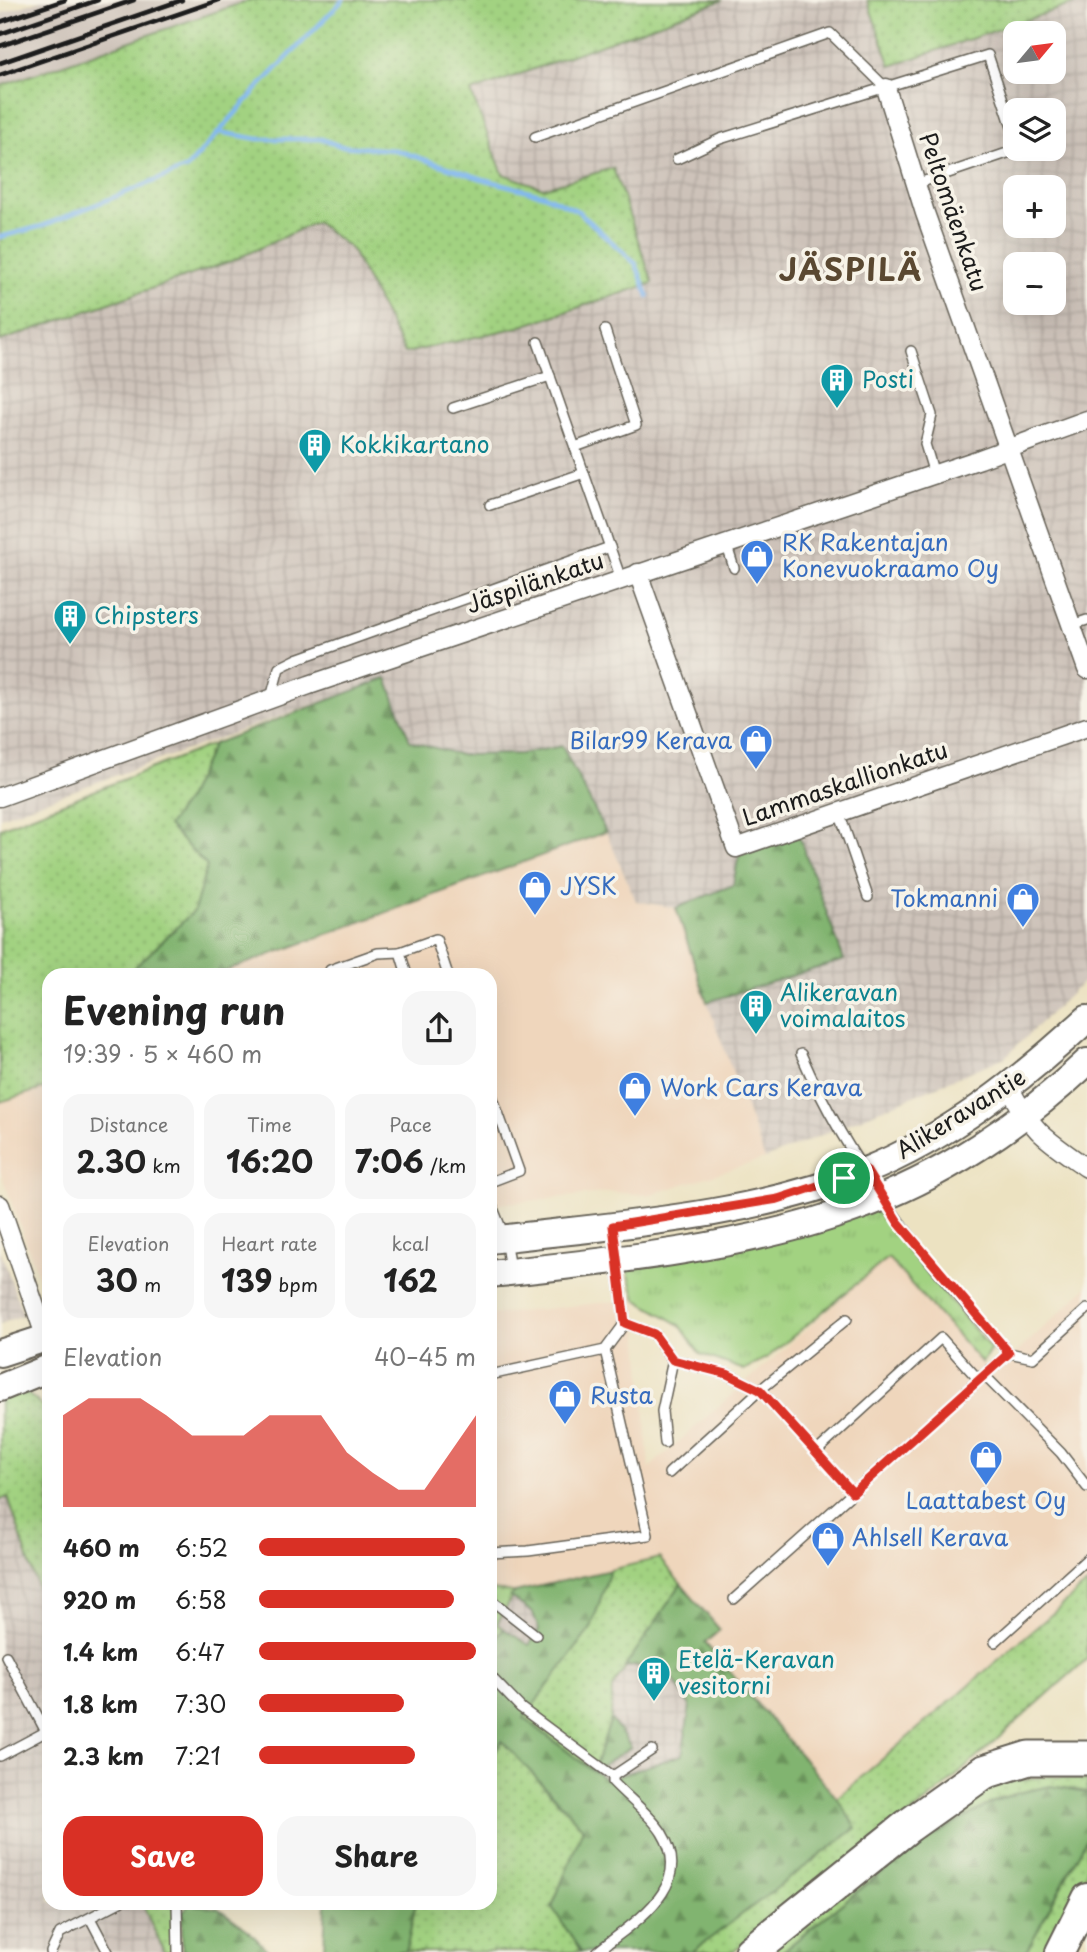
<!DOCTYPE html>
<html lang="en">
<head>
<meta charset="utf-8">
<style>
  :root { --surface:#fff; --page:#f6f6f6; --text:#222; --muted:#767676; --accent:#d93025 }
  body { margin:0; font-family:"Playpen Sans",sans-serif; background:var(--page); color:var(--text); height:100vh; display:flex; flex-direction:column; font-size:26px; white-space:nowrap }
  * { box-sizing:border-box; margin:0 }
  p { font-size:23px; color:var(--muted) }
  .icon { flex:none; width:38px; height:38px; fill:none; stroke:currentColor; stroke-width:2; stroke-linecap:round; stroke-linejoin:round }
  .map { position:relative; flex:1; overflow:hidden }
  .drawer { position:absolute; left:42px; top:968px; width:455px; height:942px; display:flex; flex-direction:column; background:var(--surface); border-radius:21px; box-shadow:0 7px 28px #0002 }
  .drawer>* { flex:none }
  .needle { width:46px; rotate:61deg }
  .tools { position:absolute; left:1003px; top:21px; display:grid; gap:14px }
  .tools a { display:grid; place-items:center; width:63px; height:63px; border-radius:14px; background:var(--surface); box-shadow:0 7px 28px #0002; font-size:35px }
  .pin { position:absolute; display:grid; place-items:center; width:60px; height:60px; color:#fff; margin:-30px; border:4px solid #fff; border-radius:50%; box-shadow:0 2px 7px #0007 }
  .round { display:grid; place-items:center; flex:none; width:74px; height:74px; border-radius:21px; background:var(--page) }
  .summary { display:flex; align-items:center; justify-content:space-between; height:119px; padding:0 21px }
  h1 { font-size:38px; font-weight:700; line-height:52px }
  .stats { display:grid; grid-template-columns:repeat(3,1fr); gap:10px; height:119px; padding:7px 21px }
  .stats div { display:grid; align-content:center; border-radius:18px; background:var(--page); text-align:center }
  .stats b { font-size:30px; font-weight:700 }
  .stats small { font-size:19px; font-weight:400 }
  .stats p { font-size:19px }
  .chart { height:196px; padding:14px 21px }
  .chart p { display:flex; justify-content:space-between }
  .chart svg { width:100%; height:126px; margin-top:7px; fill:var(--accent); opacity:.7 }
  .action { display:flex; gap:14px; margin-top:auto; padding:14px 21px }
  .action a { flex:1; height:80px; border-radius:21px; background:var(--accent); color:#fff; font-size:28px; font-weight:700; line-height:80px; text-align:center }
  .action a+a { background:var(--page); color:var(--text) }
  ul { padding:0 21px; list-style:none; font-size:23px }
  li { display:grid; grid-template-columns:112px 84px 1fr; align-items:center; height:52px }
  li i { height:18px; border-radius:9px; background:var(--accent) }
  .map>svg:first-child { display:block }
  .built { fill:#efd6bc }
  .industrial { fill:url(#industrial-grid); fill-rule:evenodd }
  .railway { fill:#cdc2b9 }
  .grass { fill:url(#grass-dots); stroke:#5f774e; stroke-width:2 }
  .forest { fill:url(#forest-firs); stroke:#4e6846; stroke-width:2 }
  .park { fill:url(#park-tufts); stroke:#5f774e; stroke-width:2 }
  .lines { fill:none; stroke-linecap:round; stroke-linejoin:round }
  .stream { stroke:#81b7ef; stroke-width:4.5 }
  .lane-casing { stroke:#656156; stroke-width:12 }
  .street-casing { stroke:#656156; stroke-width:21 }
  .secondary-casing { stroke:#656156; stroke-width:30 }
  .primary-casing { stroke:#656156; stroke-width:32 }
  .highway-casing { stroke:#656156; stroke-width:37 }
  .lane { stroke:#fff; stroke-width:9 }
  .street { stroke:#fff; stroke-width:18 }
  .secondary { stroke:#fff; stroke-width:26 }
  .primary { stroke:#fff; stroke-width:28 }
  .highway { stroke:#fff; stroke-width:33 }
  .rail { stroke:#1c1c1c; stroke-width:4.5 }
  .route-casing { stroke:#fff; stroke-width:14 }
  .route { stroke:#d93025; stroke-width:9 }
  .labels { text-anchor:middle; stroke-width:7; stroke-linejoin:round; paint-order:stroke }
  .street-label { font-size:23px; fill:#1c1c1c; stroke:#f7f3e8 }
  .culture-label { font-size:23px; fill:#0d838f; stroke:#f7f3e8; text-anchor:start }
  .shop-label { font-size:23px; fill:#366cbe; stroke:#f7f3e8; text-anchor:start }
  .district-label { font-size:30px; font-weight:bold; letter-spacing:2px; fill:#5a4831; stroke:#f7f3e8 }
</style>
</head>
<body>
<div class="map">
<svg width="1087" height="1952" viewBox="0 0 1087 1952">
  <defs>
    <pattern id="industrial-grid" width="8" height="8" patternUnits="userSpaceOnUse" patternTransform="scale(1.75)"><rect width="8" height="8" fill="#cdc2b9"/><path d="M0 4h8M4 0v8" fill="none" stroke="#afa69e"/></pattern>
    <pattern id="grass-dots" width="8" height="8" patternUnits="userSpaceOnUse" patternTransform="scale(1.75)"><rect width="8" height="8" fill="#a2d281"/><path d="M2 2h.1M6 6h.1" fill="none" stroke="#8bb46f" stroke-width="1.8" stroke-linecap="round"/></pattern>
    <pattern id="forest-firs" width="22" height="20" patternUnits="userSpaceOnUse" patternTransform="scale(1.75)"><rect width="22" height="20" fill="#81b46f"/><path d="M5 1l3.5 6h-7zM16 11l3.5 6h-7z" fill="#69925a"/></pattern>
    <pattern id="park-tufts" width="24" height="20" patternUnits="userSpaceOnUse" patternTransform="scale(1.75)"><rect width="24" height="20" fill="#a2d281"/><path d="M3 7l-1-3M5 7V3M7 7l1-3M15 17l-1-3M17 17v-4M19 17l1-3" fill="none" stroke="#8bb46f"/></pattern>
  </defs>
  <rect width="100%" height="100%" fill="#f7f3e8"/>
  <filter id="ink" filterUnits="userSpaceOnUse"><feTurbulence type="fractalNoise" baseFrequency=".0143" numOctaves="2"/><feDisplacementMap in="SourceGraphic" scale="14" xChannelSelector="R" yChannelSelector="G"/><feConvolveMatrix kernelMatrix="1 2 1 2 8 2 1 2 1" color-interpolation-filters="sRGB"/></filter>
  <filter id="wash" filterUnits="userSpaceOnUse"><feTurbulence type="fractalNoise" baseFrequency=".00686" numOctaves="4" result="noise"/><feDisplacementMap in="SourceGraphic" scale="28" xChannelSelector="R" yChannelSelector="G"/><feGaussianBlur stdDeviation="1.57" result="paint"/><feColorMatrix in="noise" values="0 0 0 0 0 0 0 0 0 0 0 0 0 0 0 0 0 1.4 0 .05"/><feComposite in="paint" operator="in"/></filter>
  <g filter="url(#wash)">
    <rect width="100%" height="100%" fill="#ece2c1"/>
    <g class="built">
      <path d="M606 832 636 901 676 908 765 1159 648 1195 611 1192 490 1205V975H217Z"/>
      <path d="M49 1087V1298L42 1286 0 1171V1102Z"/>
      <path d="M888 1257 993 1375 1087 1287V1582L837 1798 705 1643 720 1630 568 1580 515 1592 490 1590V1315L636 1299 649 1468Z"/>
    </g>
    <g class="industrial">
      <path d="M723 0H867L892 66 1087 0V978L1005 1057 765 1159 707 1002 844 960 739 855 733 885 676 908 636 901 606 832 562 746 520 754 461 755 410 741 387 678 0 817V341L234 260 316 222 351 249 405 353 519 327 653 283 577 177 543 188 503 174 471 92ZM1015 33H1054V72H1015ZM1015 110H1054V149H1015ZM1015 187H1054V226H1015ZM1015 264H1054V303H1015Z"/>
      <path d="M0 1249 23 1315 0 1324Z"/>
      <path d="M7 1496 49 1623V1902H141L164 1952H0V1500Z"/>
      <path d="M510 1597 533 1613 539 1630 529 1645 496 1624Z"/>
      <path d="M658 1664 665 1666 690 1706 682 1755 606 1780 594 1771 631 1747 611 1719 612 1688 625 1667Z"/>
    </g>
    <path class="railway" d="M41 0H250L0 85V14Z"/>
    <g class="grass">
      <path d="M250 0H723L471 92 503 174 543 188 613 168 653 283 519 327 405 353 351 249 316 222 234 260 0 341V86Z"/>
      <path d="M867 0H1085L891 66Z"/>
      <path d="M213 744 187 799 168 826 207 866 194 911 127 975H49V1087L0 1102V828Z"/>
      <path d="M25 1392 49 1411V1623L8 1497 0 1500V1393Z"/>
      <path d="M659 1558 681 1584 612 1688 611 1719 594 1771 523 1717 591 1628 610 1570Z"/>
      <path d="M1087 1584V1659L936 1794 733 1952H692L855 1828 837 1798Z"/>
      <path d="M490 1590 515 1592 497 1624 504 1629 490 1645Z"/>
      <path d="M501 1740 583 1828 552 1907 581 1952H406L416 1902H490V1761Z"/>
      <path d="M1050 1776 1087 1780V1792L1051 1786 1000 1798 877 1875 782 1952H761L958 1803 998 1783Z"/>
      <path d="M1087 1838V1871L1045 1952H1026Z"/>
      <path d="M177 1902 178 1952H164L142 1903Z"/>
    </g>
    <g class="forest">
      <path d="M387 678 410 741 461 755 520 754 562 746 606 832 215 975H127L194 911 207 866 168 826 187 799 213 744Z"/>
      <path d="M799 836 844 960 707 1002 676 908 733 885 739 855Z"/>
      <path d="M610 1570 591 1628 524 1718 593 1771 611 1719 631 1747 594 1771 606 1780 682 1755 690 1706 665 1666 658 1664 625 1667 681 1584 720 1630 705 1643 837 1798 856 1828 692 1952H581L552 1907 583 1828 502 1741 490 1761V1645L504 1629 529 1645 539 1630 533 1613 510 1597 515 1592Z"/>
      <path d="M1051 1786 1087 1792V1838L1026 1952H782C850 1897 919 1838 998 1800 1014 1792 1034 1790 1051 1786Z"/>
      <path d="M326 1902H416L406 1952H321L324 1949Z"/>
      <path d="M189 1904 218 1908 248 1930 269 1952H182V1912Z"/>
    </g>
    <path class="park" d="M874 1209 991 1349 982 1363 888 1258 768 1357 744 1370 700 1354 680 1325 636 1299 626 1265Z"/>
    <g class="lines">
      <g class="stream">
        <path d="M219 132 258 139H322L340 146 396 150 483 179 544 195 578 211 636 264 648 296"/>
        <path d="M0 237 42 226 187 168 257 89 343 0"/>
      </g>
    </g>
  </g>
  <g filter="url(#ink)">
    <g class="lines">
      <defs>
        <g id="lane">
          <path d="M535 137 830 33 886 88"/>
          <path d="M677 159 720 139 988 55 1015 136"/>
          <path d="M916 184 1019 149"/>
          <path d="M538 342 621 579"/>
          <path d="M911 351 932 415 925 444 934 474"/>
          <path d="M453 408 550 376"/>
          <path d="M575 447 636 425 605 330"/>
          <path d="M490 505 584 473"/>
          <path d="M726 543 734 568"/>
          <path d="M1072 625 1087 620"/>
          <path d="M271 698 279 668 297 659 610 547"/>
          <path d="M839 812 868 897"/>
          <path d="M330 970 378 953 400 952"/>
          <path d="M407 975 400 952 436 939 448 975"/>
          <path d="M801 1054C849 1165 927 1264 1009 1353L1033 1358 1087 1309"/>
          <path d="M490 1090 519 1171 490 1182"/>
          <path d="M490 1201 505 1238 510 1270"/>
          <path d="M613 1227 625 1323 654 1334 673 1360 662 1411 665 1443"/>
          <path d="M673 1360 727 1374 760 1390 853 1493"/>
          <path d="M490 1375 605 1350 625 1323"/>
          <path d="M984 1375 1061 1453 1087 1487"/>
          <path d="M816 1452 941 1338 979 1380"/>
          <path d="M669 1473 760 1390 847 1319"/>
          <path d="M490 1553 528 1551 648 1535 605 1350"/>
          <path d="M490 1599 536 1635"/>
          <path d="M734 1599 1009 1353"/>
          <path d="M995 1642 1087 1559"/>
          <path d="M6 1656 46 1732"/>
          <path d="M490 1676 521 1708 613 1776 652 1750"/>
          <path d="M0 1756 49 1730"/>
          <path d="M177 1902 178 1952"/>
          <path d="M90 1918 108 1952"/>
          <path d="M51 1952 60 1933 120 1902"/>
          <path d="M597 1952C633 1922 696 1888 662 1833 651 1815 628 1798 613 1782V1776"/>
        </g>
        <g id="street">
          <path d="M886 88 925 213 1087 669"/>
          <path d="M638 573 736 848 1087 727"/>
          <path d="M0 797 309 685 980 459 1087 420"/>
          <path d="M1009 1087C1033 1133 1046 1139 1087 1168"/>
          <path d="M0 1205 49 1347"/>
        </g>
        <g id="secondary">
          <path d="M490 1240C615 1225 746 1218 865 1171 949 1137 1021 1080 1087 1019"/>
          <path d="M490 1274C605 1262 747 1248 855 1208 941 1178 1021 1124 1087 1062"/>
          <path d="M0 1353 49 1337"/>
          <path d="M0 1388 49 1368"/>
        </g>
        <path id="primary" d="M1060 1952 1087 1898"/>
        <path id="highway" d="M751 1952 908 1826 984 1772 1029 1758H1087"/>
      </defs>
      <use href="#lane" class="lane-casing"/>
      <use href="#street" class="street-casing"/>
      <use href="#secondary" class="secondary-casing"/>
      <use href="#primary" class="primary-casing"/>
      <use href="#highway" class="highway-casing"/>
      <use href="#lane" class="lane"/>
      <use href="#street" class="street"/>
      <use href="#secondary" class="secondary"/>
      <use href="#primary" class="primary"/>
      <use href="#highway" class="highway"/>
      <g class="rail">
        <path d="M0 22 65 0"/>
        <path d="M0 34 98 0"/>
        <path d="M0 46 134 0"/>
        <path d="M0 63 182 0"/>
        <path d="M0 75 219 0"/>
      </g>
    </g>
  </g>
  <g class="lines" filter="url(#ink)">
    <defs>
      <path id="route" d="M866 1170 898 1222 1009 1353 853 1493 760 1390 727 1374 673 1360 654 1334 625 1323 613 1226 778 1199Z"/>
    </defs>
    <use href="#route" class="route-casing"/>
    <use href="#route" class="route"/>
  </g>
  <defs>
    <symbol id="building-pin" viewBox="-11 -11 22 30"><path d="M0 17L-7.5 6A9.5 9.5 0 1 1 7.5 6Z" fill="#0f9aa8" stroke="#f7f3e8"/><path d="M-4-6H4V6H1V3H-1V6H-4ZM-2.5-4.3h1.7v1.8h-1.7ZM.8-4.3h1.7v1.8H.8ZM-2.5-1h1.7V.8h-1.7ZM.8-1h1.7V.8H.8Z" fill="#fff"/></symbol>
    <symbol id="shop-pin" viewBox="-11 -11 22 30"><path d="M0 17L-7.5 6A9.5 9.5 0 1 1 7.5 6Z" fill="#3f7fe0" stroke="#f7f3e8"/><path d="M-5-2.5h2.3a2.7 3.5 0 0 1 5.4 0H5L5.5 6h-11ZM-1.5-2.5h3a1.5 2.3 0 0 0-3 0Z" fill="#fff"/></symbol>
  </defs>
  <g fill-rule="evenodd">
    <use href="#building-pin" x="818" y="361" width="38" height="52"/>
    <use href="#building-pin" x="296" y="426" width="38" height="52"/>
    <use href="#shop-pin" x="738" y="537" width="38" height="52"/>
    <use href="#building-pin" x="51" y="597" width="38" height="52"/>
    <use href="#shop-pin" x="737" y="722" width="38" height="52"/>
    <use href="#shop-pin" x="516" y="868" width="38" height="52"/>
    <use href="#shop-pin" x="1004" y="880" width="38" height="52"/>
    <use href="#building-pin" x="737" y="987" width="38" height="52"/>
    <use href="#shop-pin" x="616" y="1069" width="38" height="52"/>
    <use href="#shop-pin" x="546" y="1377" width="38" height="52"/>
    <use href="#shop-pin" x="967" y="1438" width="38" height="52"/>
    <use href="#shop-pin" x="809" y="1519" width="38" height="52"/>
    <use href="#building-pin" x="635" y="1654" width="38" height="52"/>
  </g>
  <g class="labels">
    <g class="street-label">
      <text transform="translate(953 212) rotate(71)" y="8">Peltomäenkatu</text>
      <text transform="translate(535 583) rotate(-19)" y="8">Jäspilänkatu</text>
      <text transform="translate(845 784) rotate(-19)" y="8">Lammaskallionkatu</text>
      <text transform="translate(961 1114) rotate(-32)" y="8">Alikeravantie</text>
    </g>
    <g class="culture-label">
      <text x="862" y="388">Posti</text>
      <text x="340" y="453">Kokkikartano</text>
      <text x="94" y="624">Chipsters</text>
      <text x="780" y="1001">Alikeravan<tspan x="780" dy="26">voimalaitos</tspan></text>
      <text x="678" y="1668">Etelä-Keravan<tspan x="678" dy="26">vesitorni</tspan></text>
    </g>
    <g class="shop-label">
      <text x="782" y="551">RK Rakentajan<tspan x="782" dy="26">Konevuokraamo Oy</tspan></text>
      <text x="732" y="749" text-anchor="end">Bilar99 Kerava</text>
      <text x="560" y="895">JYSK</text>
      <text x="998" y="907" text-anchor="end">Tokmanni</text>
      <text x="660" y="1096">Work Cars Kerava</text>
      <text x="590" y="1404">Rusta</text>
      <text x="986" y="1509" text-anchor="middle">Laattabest Oy</text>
      <text x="852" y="1546">Ahlsell Kerava</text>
    </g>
    <g class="district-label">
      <text x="851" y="281">JÄSPILÄ</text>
    </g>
  </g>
</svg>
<div class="tools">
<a><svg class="needle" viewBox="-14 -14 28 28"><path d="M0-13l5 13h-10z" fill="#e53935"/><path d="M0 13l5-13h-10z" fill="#767676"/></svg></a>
<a><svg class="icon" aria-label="layers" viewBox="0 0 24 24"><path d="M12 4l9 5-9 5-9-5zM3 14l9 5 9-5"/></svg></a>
<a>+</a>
<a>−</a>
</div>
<div class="pin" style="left:844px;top:1178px;background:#1e9e55"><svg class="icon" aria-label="arrive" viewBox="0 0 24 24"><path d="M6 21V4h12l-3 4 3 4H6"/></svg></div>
<section class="drawer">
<div class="summary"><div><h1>Evening run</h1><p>19:39 · 5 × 460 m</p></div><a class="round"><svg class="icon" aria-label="share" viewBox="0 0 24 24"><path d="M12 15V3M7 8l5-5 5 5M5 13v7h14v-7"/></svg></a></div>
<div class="stats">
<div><p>Distance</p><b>2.30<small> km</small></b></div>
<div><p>Time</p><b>16:20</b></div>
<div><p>Pace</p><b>7:06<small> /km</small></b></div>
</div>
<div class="stats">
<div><p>Elevation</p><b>30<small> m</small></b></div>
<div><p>Heart rate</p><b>139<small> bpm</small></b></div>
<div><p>kcal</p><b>162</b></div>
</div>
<div class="chart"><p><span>Elevation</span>40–45 m</p>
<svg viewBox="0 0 160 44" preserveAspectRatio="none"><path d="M0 44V12L10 6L20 6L30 6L40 12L50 19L60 19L70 19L80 12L90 12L100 12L110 25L120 32L130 38L140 38L150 25L160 12V44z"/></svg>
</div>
<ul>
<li><b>460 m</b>6:52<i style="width:95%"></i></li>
<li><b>920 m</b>6:58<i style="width:90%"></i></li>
<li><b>1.4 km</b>6:47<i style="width:100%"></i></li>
<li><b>1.8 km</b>7:30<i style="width:67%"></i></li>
<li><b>2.3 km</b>7:21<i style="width:72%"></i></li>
</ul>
<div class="action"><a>Save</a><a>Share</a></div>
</section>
</div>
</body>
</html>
